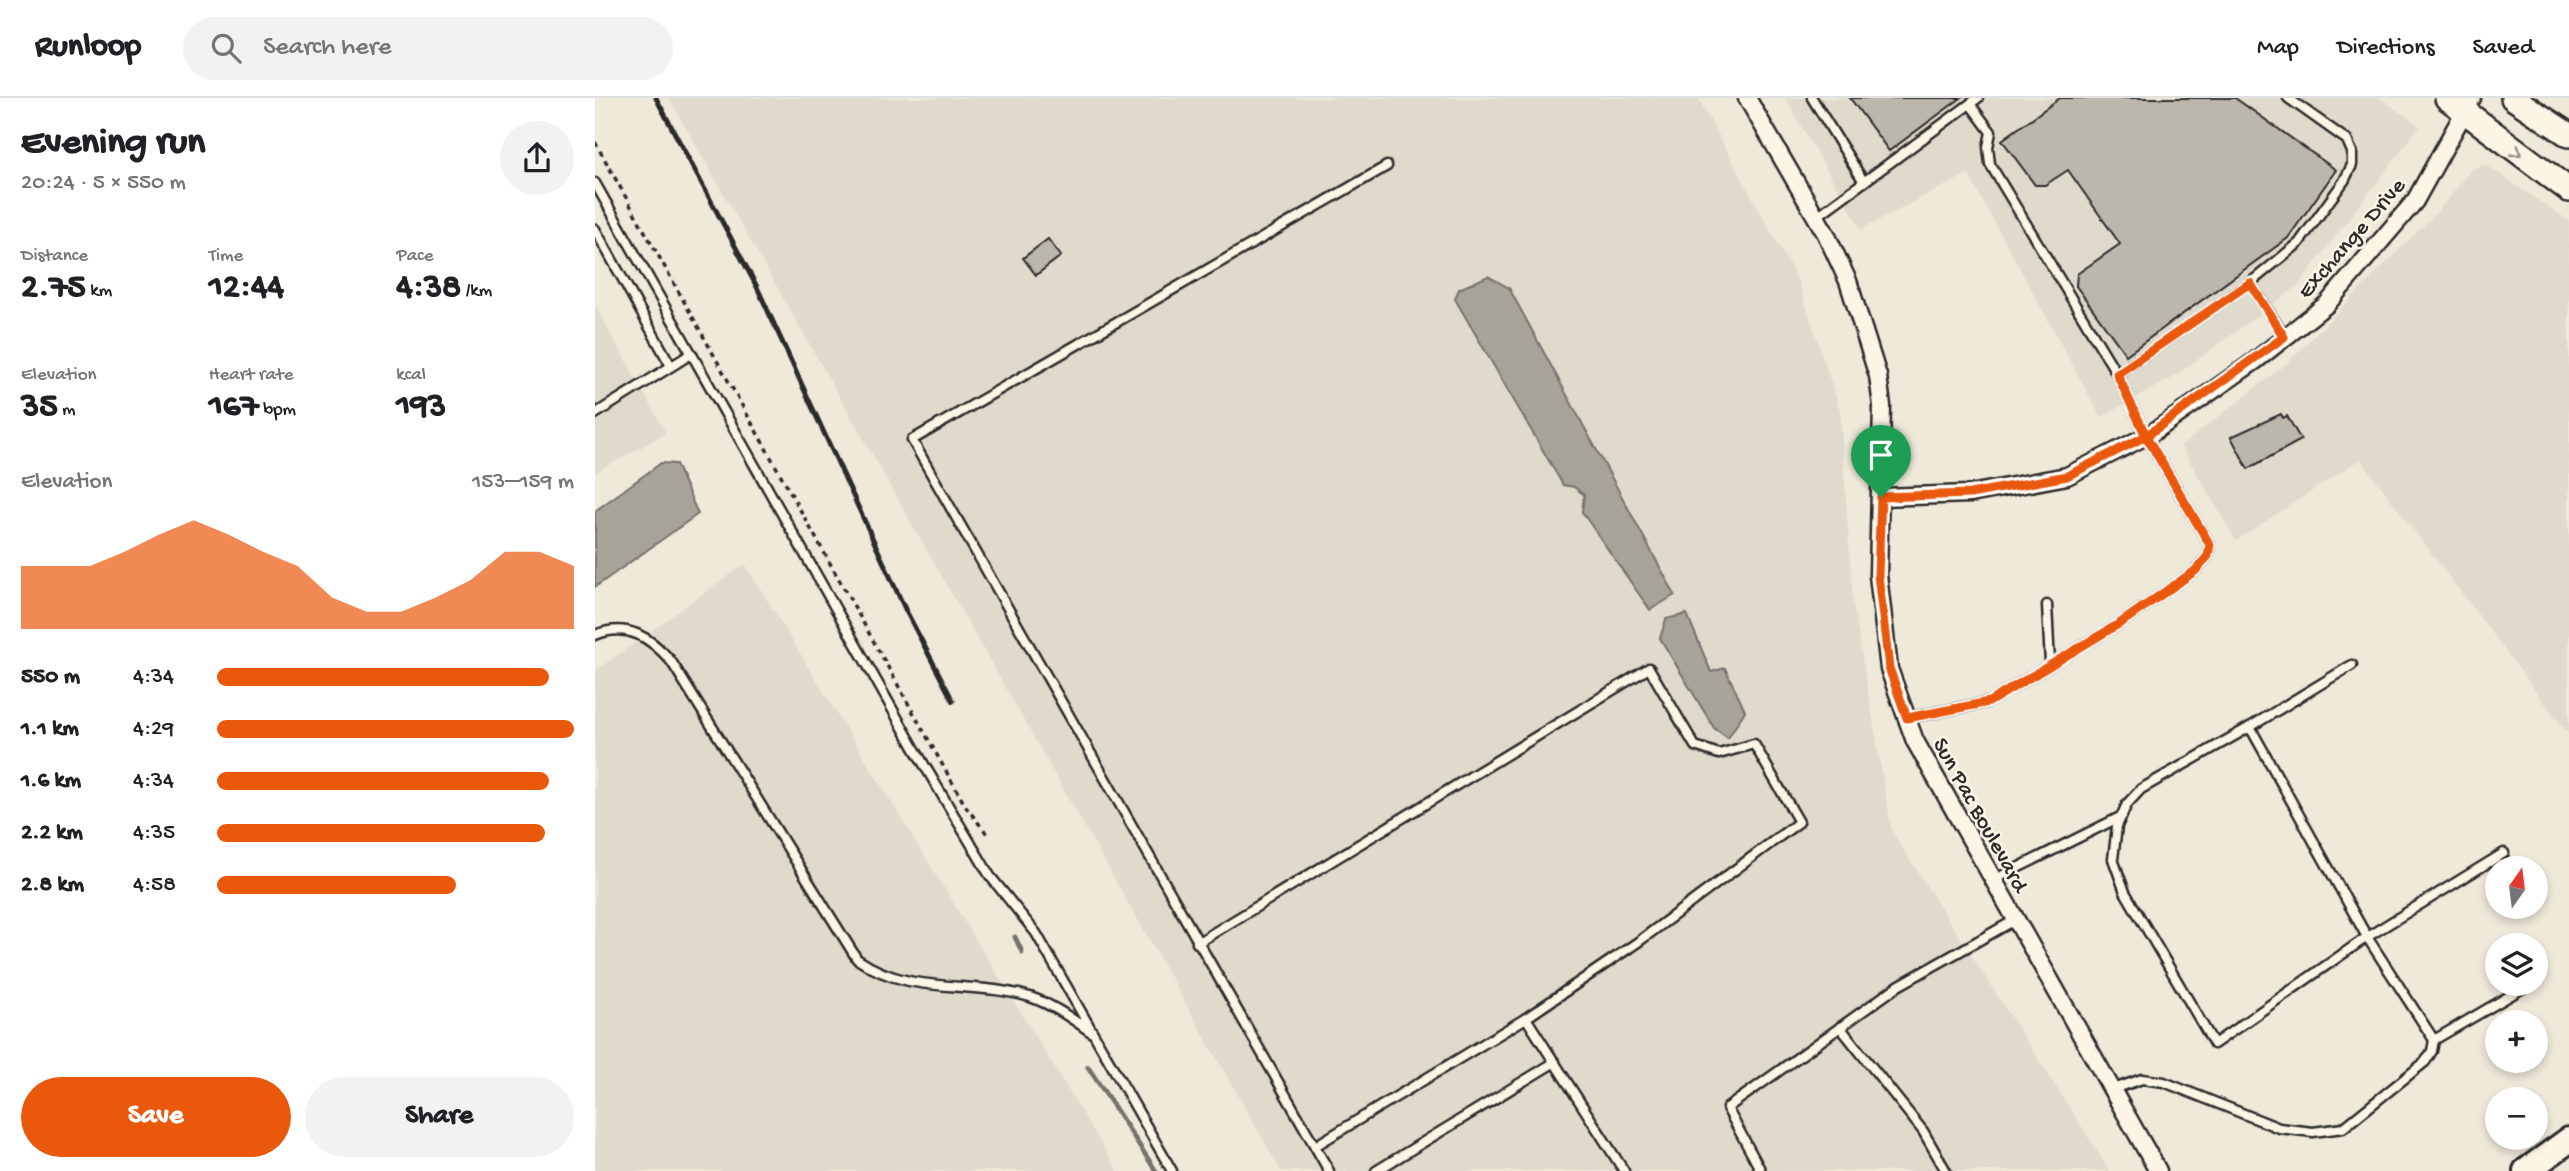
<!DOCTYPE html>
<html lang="en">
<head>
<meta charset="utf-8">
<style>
  :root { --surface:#fff; --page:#f2f2f2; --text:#202124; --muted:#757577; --line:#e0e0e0; --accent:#ea580c }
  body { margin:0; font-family:"Gochi Hand",sans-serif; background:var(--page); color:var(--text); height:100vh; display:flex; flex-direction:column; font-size:26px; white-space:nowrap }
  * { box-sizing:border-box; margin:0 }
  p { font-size:23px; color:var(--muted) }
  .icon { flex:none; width:38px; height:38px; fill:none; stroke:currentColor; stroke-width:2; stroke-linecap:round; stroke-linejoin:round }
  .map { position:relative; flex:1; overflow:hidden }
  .drawer { display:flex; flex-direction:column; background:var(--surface); width:595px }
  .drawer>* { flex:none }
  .needle { width:46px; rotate:14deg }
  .tools { position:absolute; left:1890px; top:758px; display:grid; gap:14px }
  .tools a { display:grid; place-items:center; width:63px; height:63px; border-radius:50%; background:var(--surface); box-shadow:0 4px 10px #0003; font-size:35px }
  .pin { position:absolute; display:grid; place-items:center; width:60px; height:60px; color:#fff; margin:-72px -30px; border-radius:50% 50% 50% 0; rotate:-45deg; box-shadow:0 0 7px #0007 }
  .pin .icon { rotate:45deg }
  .round { display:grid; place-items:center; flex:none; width:74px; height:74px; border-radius:37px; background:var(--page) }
  .overview { display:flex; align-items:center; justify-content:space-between; height:119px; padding:0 21px }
  h1 { font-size:38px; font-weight:800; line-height:52px }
  .stats { display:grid; grid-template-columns:repeat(3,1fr); gap:10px; height:119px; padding:7px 21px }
  .stats div { display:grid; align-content:center }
  .stats b { font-size:35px; font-weight:800 }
  .stats small { font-size:19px; font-weight:400 }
  .stats p { font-size:19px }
  .chart { height:196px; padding:14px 21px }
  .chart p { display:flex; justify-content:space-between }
  .chart svg { width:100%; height:126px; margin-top:7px; fill:var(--accent); opacity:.7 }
  .action { display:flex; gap:14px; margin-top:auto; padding:14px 21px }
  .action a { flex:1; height:80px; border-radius:42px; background:var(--accent); color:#fff; font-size:28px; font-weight:800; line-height:80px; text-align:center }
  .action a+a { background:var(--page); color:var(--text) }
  ul { padding:0 21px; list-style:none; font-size:23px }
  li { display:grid; grid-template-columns:112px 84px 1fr; align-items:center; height:52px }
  li i { height:18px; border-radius:9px; background:var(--accent) }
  header { display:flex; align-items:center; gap:42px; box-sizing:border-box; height:98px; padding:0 35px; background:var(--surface); border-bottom:2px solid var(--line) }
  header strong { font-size:33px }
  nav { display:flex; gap:38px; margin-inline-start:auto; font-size:24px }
  .search { width:490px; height:63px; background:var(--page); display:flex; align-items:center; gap:18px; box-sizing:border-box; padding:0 24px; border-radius:38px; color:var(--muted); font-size:26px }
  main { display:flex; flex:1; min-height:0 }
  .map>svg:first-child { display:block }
  .built { fill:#e0dacc }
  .water { fill:#a6a399; stroke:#75736d; stroke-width:2 }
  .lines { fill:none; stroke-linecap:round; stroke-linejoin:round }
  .stream { stroke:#75736d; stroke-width:5 }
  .building { fill:#bcb7ac; stroke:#2b2b2b; stroke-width:2 }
  .service-casing { stroke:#2b2b2b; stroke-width:13 }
  .minor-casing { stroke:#2b2b2b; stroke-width:21 }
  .secondary-casing { stroke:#2b2b2b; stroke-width:28 }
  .primary-casing { stroke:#2b2b2b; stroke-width:30 }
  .path { stroke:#2b2b2b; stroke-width:3.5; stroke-dasharray:5 5; stroke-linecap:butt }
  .service { stroke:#fcf5e5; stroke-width:8 }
  .minor { stroke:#fcf5e5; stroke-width:16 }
  .secondary { stroke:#fcf5e5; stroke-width:23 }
  .primary { stroke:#fcf5e5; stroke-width:24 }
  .rail { stroke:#2b2b2b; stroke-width:5 }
  .oneway { stroke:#949088 }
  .route-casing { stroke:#fff; stroke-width:14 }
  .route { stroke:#ea580c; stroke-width:9 }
  .labels { text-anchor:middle; stroke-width:5; stroke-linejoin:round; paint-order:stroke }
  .street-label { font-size:23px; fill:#2b2b2b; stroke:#fcf5e5 }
</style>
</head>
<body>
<header>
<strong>Runloop</strong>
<div class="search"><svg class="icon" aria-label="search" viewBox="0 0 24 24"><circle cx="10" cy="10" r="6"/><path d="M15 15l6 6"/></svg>Search here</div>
<nav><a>Map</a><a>Directions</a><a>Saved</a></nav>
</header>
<main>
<section class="drawer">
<div class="overview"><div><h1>Evening run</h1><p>20:24 · 5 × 550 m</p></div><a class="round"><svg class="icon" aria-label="share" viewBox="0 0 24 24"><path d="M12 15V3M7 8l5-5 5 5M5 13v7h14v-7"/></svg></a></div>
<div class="stats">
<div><p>Distance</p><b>2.75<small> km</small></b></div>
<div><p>Time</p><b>12:44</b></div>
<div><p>Pace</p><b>4:38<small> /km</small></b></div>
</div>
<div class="stats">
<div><p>Elevation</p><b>35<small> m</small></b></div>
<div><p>Heart rate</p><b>167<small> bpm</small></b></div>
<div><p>kcal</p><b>193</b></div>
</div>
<div class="chart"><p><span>Elevation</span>153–159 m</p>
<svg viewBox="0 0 160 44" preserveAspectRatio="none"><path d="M0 44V22L10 22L20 22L30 17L40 11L50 6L60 11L70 17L80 22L90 33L100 38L110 38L120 33L130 27L140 17L150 17L160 22V44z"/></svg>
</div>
<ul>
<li><b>550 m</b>4:34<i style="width:93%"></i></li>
<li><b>1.1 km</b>4:29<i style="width:100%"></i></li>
<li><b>1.6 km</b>4:34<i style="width:93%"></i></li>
<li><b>2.2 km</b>4:35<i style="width:92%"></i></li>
<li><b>2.8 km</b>4:58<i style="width:67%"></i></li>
</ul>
<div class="action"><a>Save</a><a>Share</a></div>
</section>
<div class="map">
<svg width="1974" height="1073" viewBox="0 0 1974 1073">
  <rect width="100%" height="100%" fill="#efe9da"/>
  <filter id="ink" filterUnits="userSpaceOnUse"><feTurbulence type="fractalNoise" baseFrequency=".0143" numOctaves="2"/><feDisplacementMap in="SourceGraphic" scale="14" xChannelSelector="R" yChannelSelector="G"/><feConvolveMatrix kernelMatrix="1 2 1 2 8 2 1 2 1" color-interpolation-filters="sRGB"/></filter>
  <g filter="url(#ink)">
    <g class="built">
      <path d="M74 0H1103L1203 183 1245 312 1258 506 1297 734 1515 1073H686Z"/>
      <path d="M1190 0H1785L1825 28 1702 189 1577 280 1506 319 1373 76 1266 131Z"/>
      <path d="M1891 67 1974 123V637L1765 361 1641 443 1586 348 1690 267 1846 110 1877 70Z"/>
      <path d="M0 207 71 335 0 375Z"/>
      <path d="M150 466 523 1073H0V573Z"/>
    </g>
    <g class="water">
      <path d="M893 178 914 190 1080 497 1055 512 987 414 989 397 979 389 968 387 860 201 864 191Z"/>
      <path d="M66 365 81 366 103 416 0 489V413Z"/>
      <path d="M1092 516 1116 574 1130 570 1150 613 1133 640 1119 630 1065 540 1071 521Z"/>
    </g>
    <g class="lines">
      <g class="stream">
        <path d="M420 839 427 854"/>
        <path d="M493 969 561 1073"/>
      </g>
    </g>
    <g class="building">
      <path d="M1255 0H1366L1294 53Z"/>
      <path d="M1465 0H1640L1741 72 1693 140 1531 257 1481 188 1482 176 1525 146 1473 72 1450 87H1440L1407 42Z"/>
      <path d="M453 141 466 158 441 177 428 160Z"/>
      <path d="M1686 316 1688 320 1692 318 1706 342 1653 371 1636 339Z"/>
    </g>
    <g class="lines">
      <defs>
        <g id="service">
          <path d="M1217 0 1269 84"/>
          <path d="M1375 6 1396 34 1393 49 1395 66 1522 276"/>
          <path d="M0 85 321 653 395 778 441 835 577 1073"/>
          <path d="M1221 119 1383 0"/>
          <path d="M0 131 76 268"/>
          <path d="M1655 185 1690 239"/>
          <path d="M0 316 96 256"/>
          <path d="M1452 507 1455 566"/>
          <path d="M0 537C32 524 55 539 76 563L262 861C317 899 374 881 435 899 458 907 476 920 496 934"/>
          <path d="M1312 620 1394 604 1527 524 1600 473 1613 458 1615 447 1551 338 1522 276 1655 185 1704 145 1749 83 1757 67V54L1752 42 1693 0"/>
          <path d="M1655 629 1757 567"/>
          <path d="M1398 782 1527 718"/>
          <path d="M602 845 1054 570 1100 648 1124 656 1159 646 1204 724 1043 844 931 920 1029 1073"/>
          <path d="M1941 882H1942"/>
          <path d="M1245 929 1328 1033 1351 1073"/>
          <path d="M1839 942 1935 886"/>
          <path d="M1516 992 1547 981 1569 984 1684 1030 1718 1034 1748 1030 1830 964 1837 953 1839 942 1772 839 1655 629 1546 691 1532 706 1522 728 1518 761 1530 794 1619 946 1772 839 1909 755"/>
          <path d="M720 1048 931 920"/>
          <path d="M734 1073 317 342 792 68"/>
          <path d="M781 1073 960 964"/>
          <path d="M1166 1073 1132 1010 1303 888 1420 822"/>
        </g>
        <g id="minor">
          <path d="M1152 0 1231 136 1253 183 1283 278 1287 308 1283 477 1294 571 1320 643 1563 1073"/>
          <path d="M1286 399 1375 396 1472 378 1557 335 1660 263 1732 206 1820 103 1877 0"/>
        </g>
        <g id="secondary">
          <path d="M1852 0 1974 92"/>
          <path d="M1918 0 1974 37"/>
        </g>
        <path id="primary" d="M1931 1073 1974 1042"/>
      </defs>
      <use href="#service" class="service-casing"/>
      <use href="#minor" class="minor-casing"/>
      <use href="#secondary" class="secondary-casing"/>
      <use href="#primary" class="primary-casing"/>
      <path class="path" d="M0 44 371 709 393 737"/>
      <use href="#service" class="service"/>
      <use href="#minor" class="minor"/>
      <use href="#secondary" class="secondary"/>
      <use href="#primary" class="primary"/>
      <path class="rail" d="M61 0 162 189 310 511 358 603"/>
    </g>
    <defs><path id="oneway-chevron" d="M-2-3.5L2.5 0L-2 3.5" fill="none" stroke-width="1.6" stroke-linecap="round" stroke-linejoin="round" transform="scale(1.75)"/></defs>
    <use class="oneway" href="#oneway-chevron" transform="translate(1922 54) rotate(37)"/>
  </g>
  <g class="lines" filter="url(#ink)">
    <defs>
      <path id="route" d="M1286 399 1283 477 1294 570 1312 620 1394 604 1527 524 1600 473 1613 458 1615 447 1551 338 1689 239 1655 185 1522 276 1551 338 1472 378 1375 396 1286 399"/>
    </defs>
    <use href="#route" class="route-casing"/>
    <use href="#route" class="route"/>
  </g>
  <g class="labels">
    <g class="street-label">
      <text transform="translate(1755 139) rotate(-49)" y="8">Exchange Drive</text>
      <text transform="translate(1387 716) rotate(61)" y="8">Sun Pac Boulevard</text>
    </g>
  </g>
</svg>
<div class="tools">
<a><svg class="needle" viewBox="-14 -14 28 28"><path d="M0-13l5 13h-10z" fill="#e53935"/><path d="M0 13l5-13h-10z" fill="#757577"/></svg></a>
<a><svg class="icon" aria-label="layers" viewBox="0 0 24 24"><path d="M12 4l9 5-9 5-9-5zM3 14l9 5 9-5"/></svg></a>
<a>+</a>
<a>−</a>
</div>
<div class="pin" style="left:1286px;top:399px;background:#1e9e55"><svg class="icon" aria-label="arrive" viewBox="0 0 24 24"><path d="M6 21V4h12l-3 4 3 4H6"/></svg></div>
</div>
</main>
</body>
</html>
